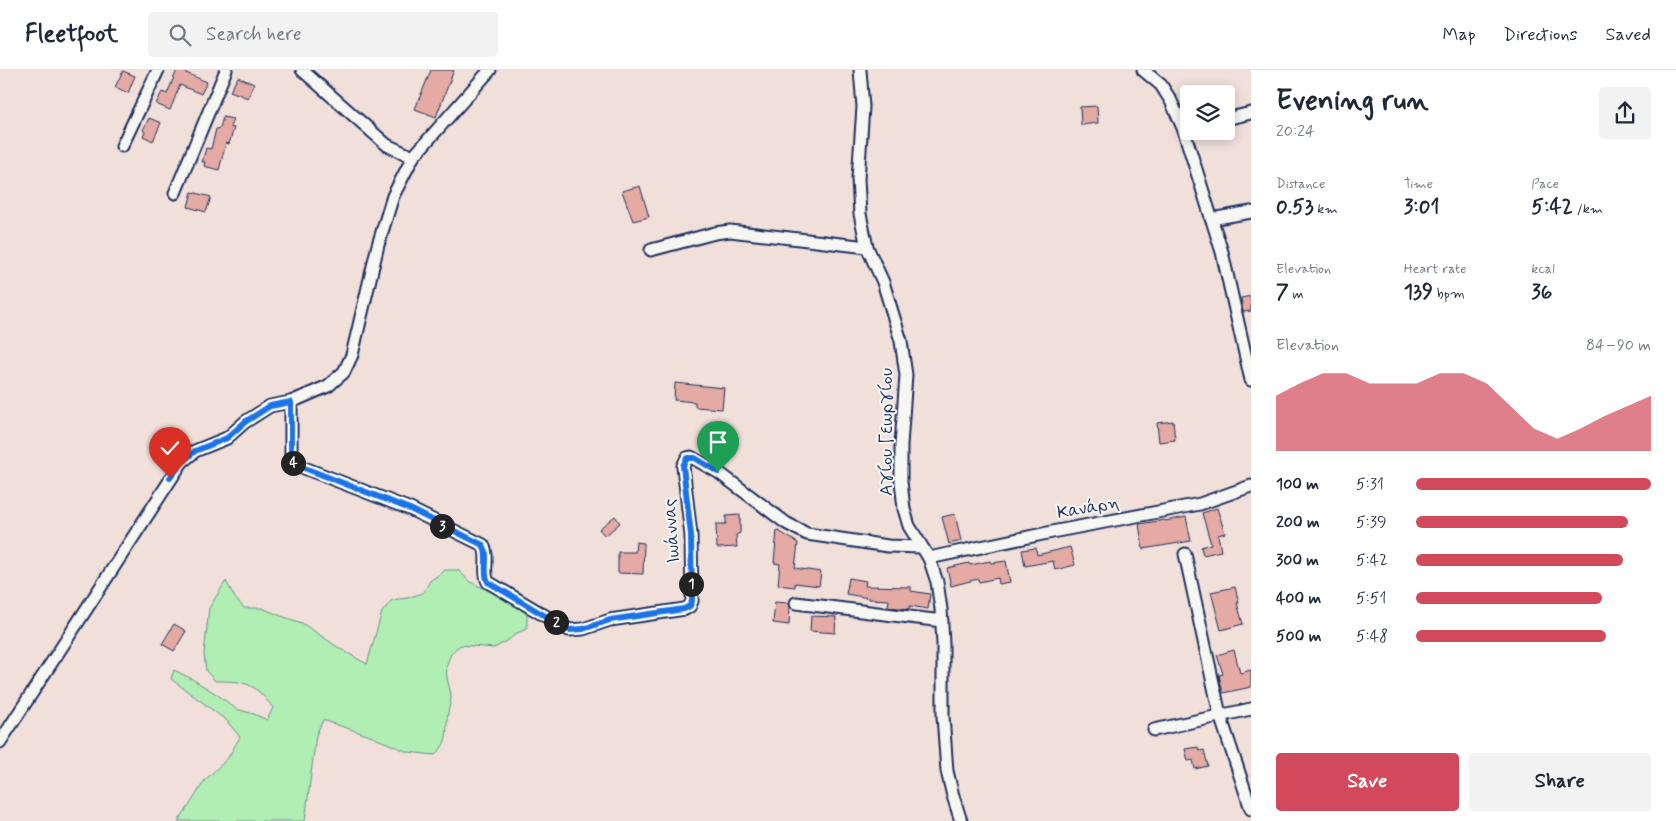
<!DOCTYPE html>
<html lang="en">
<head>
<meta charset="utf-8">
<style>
  :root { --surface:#fff; --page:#f2f2f3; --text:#1f2937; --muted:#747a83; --line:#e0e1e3; --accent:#d1495b }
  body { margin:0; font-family:Mynerve,sans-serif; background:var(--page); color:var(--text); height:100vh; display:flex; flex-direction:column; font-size:19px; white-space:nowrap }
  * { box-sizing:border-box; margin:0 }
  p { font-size:16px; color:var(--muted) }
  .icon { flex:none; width:28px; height:28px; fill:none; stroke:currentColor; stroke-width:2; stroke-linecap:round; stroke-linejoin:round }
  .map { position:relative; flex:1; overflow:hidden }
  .drawer { display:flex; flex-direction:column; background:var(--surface); width:425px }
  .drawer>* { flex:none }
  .fabs { position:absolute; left:1180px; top:15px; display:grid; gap:10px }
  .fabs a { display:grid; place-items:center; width:55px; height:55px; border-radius:5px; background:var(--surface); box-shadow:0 2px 12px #0003; font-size:25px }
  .pin { position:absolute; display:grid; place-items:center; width:42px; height:42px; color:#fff; margin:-51px -21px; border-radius:50% 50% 50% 0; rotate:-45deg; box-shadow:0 0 5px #0007 }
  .pin .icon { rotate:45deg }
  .km { position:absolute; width:25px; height:25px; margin:-12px; border-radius:50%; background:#222; color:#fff; font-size:14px; line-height:25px; text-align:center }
  .round { display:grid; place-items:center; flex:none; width:52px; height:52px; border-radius:5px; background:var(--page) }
  .head { display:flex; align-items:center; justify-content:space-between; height:85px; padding:0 25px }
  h1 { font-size:28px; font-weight:700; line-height:38px }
  .metrics { display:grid; grid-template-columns:repeat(3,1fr); gap:8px; height:85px; padding:5px 25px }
  .metrics div { display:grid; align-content:center }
  .metrics b { font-size:21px; font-weight:700 }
  .metrics small { font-size:14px; font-weight:400 }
  .metrics p { font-size:14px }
  .chart { height:140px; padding:10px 25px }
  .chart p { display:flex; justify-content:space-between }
  .chart svg { width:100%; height:90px; margin-top:5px; fill:var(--accent); opacity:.7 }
  .primary-button { display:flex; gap:10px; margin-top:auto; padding:10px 25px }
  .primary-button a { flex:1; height:58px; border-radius:5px; background:var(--accent); color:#fff; font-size:20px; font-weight:700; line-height:58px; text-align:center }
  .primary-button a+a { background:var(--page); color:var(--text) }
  ul { padding:0 25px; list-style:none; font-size:16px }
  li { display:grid; grid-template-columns:80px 60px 1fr; align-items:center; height:38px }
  li i { height:12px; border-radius:6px; background:var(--accent) }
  header { display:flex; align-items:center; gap:30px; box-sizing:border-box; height:70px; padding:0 25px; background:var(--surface); border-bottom:1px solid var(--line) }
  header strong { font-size:24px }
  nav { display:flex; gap:28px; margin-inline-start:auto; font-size:18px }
  .search { width:350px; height:45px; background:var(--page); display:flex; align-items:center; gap:12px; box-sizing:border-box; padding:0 18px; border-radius:5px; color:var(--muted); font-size:19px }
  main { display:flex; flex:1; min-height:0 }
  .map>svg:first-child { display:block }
  .green { fill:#b1eeb4; stroke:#668e89 }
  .building { fill:#e4aaa3; stroke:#1b2f5e }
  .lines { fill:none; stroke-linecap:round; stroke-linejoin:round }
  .minor-casing { stroke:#1b2f5e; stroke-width:15 }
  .minor { stroke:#f6f6f2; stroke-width:11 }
  .route-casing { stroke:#fff; stroke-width:10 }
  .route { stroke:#1a73e8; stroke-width:6 }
  .labels { text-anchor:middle; stroke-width:4; stroke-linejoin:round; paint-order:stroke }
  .street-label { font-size:18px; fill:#1b2f5e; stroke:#f6f6f2 }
</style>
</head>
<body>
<header>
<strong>Fleetfoot</strong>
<div class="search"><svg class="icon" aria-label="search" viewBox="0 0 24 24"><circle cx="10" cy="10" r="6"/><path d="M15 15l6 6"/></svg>Search here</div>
<nav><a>Map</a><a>Directions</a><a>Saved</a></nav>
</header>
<main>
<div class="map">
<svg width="1251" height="751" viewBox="0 0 1251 751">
  <rect width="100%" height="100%" fill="#f1dfda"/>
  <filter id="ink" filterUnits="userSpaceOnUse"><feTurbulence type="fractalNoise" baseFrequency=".02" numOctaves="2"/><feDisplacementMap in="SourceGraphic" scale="10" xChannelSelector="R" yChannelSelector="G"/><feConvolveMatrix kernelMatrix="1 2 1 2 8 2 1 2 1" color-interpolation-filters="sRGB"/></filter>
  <g filter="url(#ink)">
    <path class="green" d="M445 500H458L470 512 513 532 527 545V559L517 563 507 571 494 578 461 575C449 582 445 594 447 608 448 614 451 621 451 627 451 632 449 637 448 642 445 661 451 670 435 685L408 682 370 666 323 650 316 665 305 751H178L189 736 205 710 228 688 240 667 226 650 171 609 174 600 192 609 218 625 236 639 254 644 267 650 273 638C254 612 245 611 215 611L206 601 204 584 209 538 226 511 235 528 244 538H262L281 546 302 553 342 580 367 594 382 542 392 530 407 528 423 523 430 511Z"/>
    <g class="building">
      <path d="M177 0H187L186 3 207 12 201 24 180 15 170 40 156 34 162 22 167 24Z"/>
      <path d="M431 0H454L436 47 415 39Z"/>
      <path d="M123 1 135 6 128 23 115 17Z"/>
      <path d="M238 7 254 14 248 28 230 21Z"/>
      <path d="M1097 36 1098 53 1081 55 1080 37Z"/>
      <path d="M223 47 233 49 230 57 234 58 229 74 226 73 219 100 204 96 205 92H202L206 78 211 79 216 59 220 58Z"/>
      <path d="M149 48 161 53 153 71 143 66 145 62 143 60Z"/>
      <path d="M640 116 649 147 633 151 622 121Z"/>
      <path d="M192 122 211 127 206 142 188 137Z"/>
      <path d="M1251 226V241L1243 242 1241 228Z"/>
      <path d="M675 313 724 318 722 339 695 337V332L674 330Z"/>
      <path d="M1173 351 1175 370 1159 372 1157 353Z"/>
      <path d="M1217 438 1225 463 1218 465 1221 481 1203 485 1201 477 1211 474 1202 443Z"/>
      <path d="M955 444 961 471 949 474 942 447Z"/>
      <path d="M740 445V463L736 465 737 477 717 478 716 454H726V446Z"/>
      <path d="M615 446 620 453 605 466 599 459Z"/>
      <path d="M1186 447 1191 471 1143 479 1139 454 1165 450V451Z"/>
      <path d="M777 460 798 473 795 498 821 502 819 516 795 513V517L778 515 780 494 774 493Z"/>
      <path d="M636 472 644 473 643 504 618 503V482H635Z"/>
      <path d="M1070 477 1075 495 1055 500 1053 491 1025 496 1022 480 1036 478 1037 485Z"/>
      <path d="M990 491 991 493 1006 491 1010 512 999 514 998 508 979 512 978 509 951 516 947 498 969 493 970 495Z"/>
      <path d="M849 508 866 511 865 516 911 517V521L930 524 928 539 910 536 909 539 888 537 889 530 869 529V528L846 524Z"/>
      <path d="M1235 517 1239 533H1237L1243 554 1221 560 1211 522Z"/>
      <path d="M775 532 789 533 790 537 789 555 773 553Z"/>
      <path d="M811 546 836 547 835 563 810 561Z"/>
      <path d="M174 554 186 561 174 581 162 574Z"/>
      <path d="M1234 580 1240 603 1251 600V617L1223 623 1219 605 1223 604 1217 585Z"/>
      <path d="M1198 677 1199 681 1204 680 1208 696 1195 699 1193 690 1188 691 1185 679Z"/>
    </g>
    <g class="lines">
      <defs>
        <g id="minor">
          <path d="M302 0 387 75 413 87"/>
          <path d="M860 0 863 37 858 109 860 144 867 177 883 212 901 271 906 305 901 375V411L904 439 909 456 929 488 937 512 941 539 943 573V646L947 701 953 726 961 751"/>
          <path d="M1143 0 1161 15 1171 31 1183 58 1222 182 1251 310"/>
          <path d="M1226 49 1251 43"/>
          <path d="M122 76 158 0"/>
          <path d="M175 123 226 0"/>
          <path d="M1211 149 1251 142"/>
          <path d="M651 180 715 163 730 161 867 177"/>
          <path d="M291 332V388L294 394 410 439 483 475C490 486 482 501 488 512L569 560 583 559 610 550 685 539 690 536 692 531 691 465 683 396 687 388 691 387 718 402 786 453 807 464 888 476 921 477"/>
          <path d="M1185 484 1220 645 1251 739"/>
          <path d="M929 488 1057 461 1200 434 1251 416"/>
          <path d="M796 533 942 551"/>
          <path d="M1154 660 1251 639"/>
          <path d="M0 672 182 392 195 381 227 368 245 352 270 336 291 332 328 316 344 302 352 285 378 175 393 126 413 87 490 0"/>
        </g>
      </defs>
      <use href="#minor" class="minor-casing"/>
      <use href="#minor" class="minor"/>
    </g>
  </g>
  <g class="lines" filter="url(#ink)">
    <defs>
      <path id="route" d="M170 408 182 392 195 381 227 368 245 352 270 336 291 332V388L294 394 410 439 483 475C490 486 482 501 488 512L569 560 583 559 610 550 684 539 690 536 692 531 691 465 683 396 687 388H695L718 402"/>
    </defs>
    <use href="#route" class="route-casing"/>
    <use href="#route" class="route"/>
  </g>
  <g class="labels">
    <g class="street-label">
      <text transform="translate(886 362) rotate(-90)" y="6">Αγίου Γεωργίου</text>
      <text transform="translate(1088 437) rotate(-10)" y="6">Κανάρη</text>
      <text transform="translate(671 461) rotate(-94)" y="6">Ιωάννας</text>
    </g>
  </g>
</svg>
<div class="fabs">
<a><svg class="icon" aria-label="layers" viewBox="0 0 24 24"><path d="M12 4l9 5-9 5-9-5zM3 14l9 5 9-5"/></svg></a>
</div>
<div class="pin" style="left:718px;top:402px;background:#1e9e55"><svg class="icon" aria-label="arrive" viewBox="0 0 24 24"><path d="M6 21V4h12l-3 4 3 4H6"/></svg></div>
<div class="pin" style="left:170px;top:408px;background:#d93025"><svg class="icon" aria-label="check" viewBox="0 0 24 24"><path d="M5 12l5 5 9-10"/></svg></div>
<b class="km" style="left:691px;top:514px">1</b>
<b class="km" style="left:556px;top:552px">2</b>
<b class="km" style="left:442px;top:456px">3</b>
<b class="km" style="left:293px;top:393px">4</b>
</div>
<section class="drawer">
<div class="head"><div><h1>Evening run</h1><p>20:24</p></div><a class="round"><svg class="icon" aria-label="share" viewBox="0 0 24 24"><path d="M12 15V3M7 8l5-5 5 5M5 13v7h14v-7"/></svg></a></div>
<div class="metrics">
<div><p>Distance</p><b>0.53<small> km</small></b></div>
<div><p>Time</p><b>3:01</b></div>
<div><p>Pace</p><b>5:42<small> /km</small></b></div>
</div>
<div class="metrics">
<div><p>Elevation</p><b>7<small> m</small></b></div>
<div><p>Heart rate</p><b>139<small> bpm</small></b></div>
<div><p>kcal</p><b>36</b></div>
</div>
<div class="chart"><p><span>Elevation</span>84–90 m</p>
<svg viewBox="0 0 160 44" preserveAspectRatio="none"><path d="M0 44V17L10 11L20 6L30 6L40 11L50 11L60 11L70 6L80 6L90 11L100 22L110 33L120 38L130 33L140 27L150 22L160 17V44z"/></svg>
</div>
<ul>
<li><b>100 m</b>5:31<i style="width:100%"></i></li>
<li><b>200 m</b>5:39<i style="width:90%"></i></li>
<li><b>300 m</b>5:42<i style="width:88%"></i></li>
<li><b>400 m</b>5:51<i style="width:79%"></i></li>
<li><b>500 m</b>5:48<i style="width:81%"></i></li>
</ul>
<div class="primary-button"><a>Save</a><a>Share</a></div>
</section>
</main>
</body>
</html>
